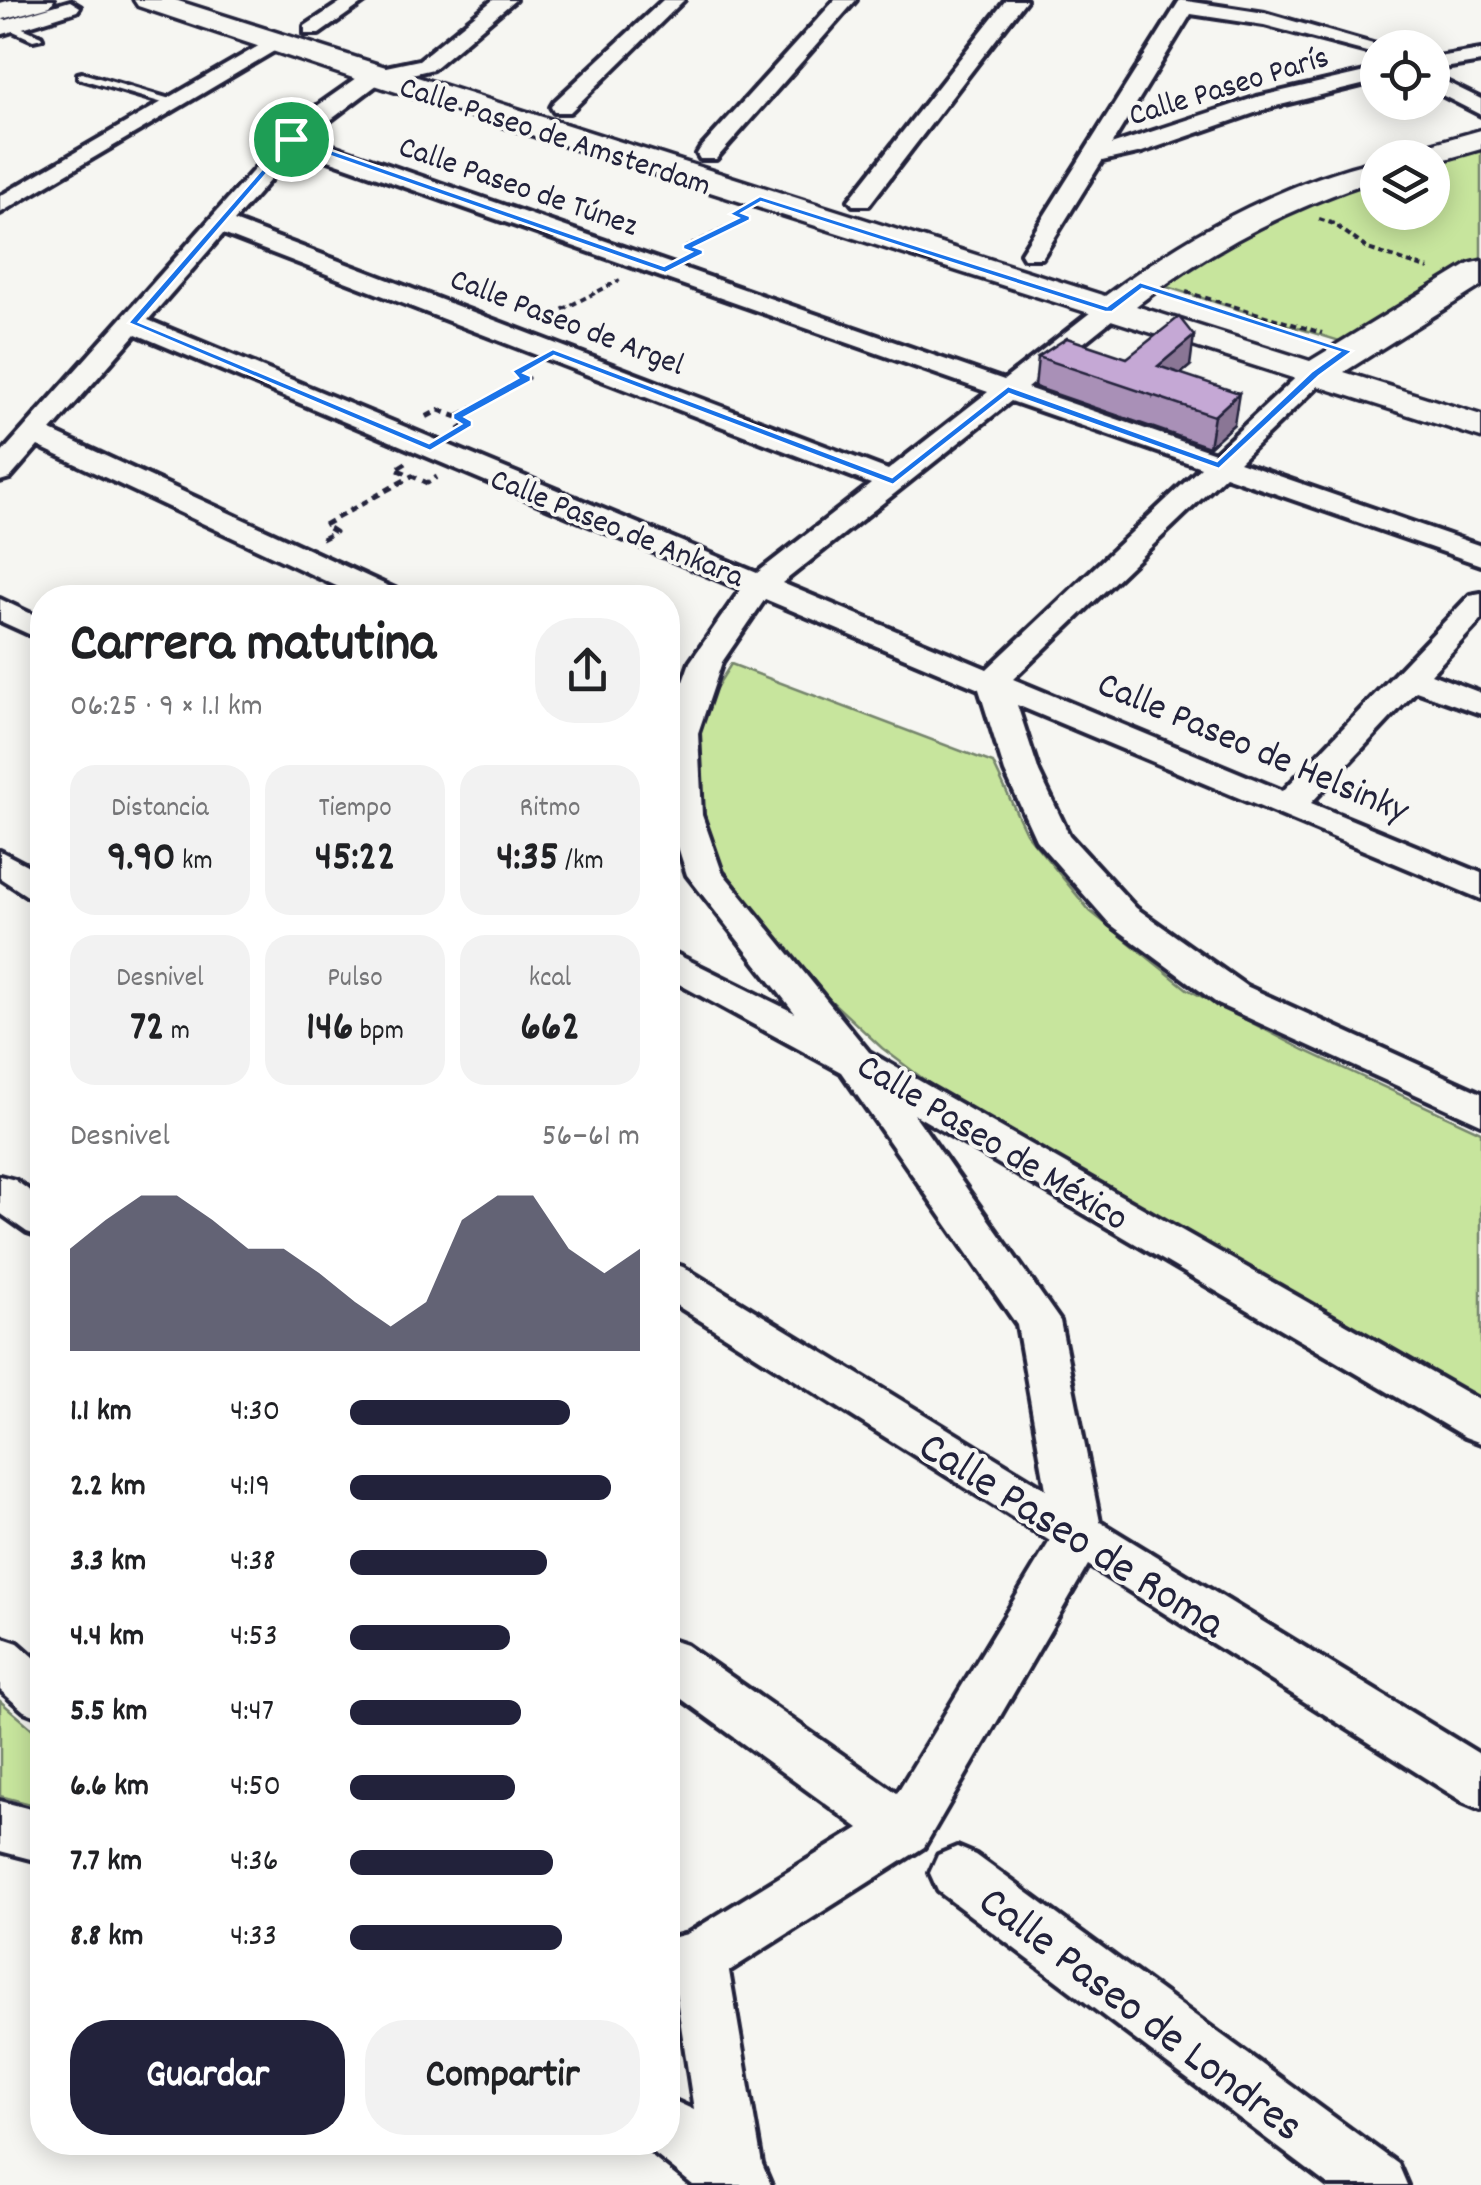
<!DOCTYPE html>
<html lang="es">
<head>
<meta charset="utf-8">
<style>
  :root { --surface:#fff; --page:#f2f2f2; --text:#202124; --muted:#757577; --accent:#22223b }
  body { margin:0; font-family:Dekko,sans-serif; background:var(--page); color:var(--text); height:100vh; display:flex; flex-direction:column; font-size:38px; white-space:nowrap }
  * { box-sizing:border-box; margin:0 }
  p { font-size:32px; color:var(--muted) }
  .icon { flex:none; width:55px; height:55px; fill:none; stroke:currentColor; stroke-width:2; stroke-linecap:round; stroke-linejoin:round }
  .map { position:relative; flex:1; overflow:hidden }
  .details { position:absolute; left:30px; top:585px; width:650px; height:1570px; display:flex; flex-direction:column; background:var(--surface); border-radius:40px; box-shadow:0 5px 25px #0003 }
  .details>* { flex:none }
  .fabs { position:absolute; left:1360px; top:30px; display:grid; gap:20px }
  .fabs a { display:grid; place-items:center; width:90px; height:90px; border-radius:50%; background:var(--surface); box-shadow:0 5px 25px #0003; font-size:50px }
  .pin { position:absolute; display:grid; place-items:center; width:85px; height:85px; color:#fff; margin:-42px; border:5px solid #fff; border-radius:50%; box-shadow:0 2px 10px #0007 }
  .round { display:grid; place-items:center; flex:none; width:105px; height:105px; border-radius:40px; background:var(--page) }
  .headline { display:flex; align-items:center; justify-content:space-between; height:170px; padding:0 40px }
  h1 { font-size:55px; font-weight:800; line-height:75px }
  .stats { display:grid; grid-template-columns:repeat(3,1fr); gap:15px; height:170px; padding:10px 40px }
  .stats div { display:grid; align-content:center; border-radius:25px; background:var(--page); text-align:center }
  .stats b { font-size:42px; font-weight:800 }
  .stats small { font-size:28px; font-weight:400 }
  .stats p { font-size:28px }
  .chart { height:280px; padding:20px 40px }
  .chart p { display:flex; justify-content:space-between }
  .chart svg { width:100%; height:180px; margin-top:10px; fill:var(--accent); opacity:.7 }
  .primary-button { display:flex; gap:20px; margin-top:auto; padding:20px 40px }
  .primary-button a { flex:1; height:115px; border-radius:40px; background:var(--accent); color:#fff; font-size:40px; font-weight:800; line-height:115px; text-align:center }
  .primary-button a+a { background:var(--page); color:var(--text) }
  ul { padding:0 40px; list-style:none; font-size:32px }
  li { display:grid; grid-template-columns:160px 120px 1fr; align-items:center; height:75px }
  li i { height:25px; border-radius:12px; background:var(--accent) }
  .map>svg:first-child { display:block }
  .green { fill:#c7e59d; stroke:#74846c; stroke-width:2.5 }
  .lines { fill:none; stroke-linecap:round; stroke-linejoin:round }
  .lane-casing { stroke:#22223b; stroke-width:8 }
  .street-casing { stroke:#22223b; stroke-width:8 }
  .secondary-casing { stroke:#22223b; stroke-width:7 }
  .path-far1 { stroke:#22223b; stroke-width:4; stroke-dasharray:6 4; stroke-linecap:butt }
  .path { stroke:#22223b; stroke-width:5; stroke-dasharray:8 6; stroke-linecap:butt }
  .lane { fill:#f6f6f2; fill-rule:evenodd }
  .street { fill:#f6f6f2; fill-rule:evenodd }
  .secondary { fill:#f6f6f2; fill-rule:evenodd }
  .wall { fill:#a990b7; stroke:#22223b; stroke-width:2.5 }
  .shaded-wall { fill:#8a7695; stroke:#22223b; stroke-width:2.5 }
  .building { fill:#c5a8d5; stroke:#22223b; stroke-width:2.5 }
  .route { fill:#1a73e8; stroke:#fff; stroke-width:2.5; fill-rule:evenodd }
  .labels { text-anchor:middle; stroke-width:8; stroke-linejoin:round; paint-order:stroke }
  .far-street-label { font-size:32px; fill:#22223b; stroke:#f6f6f2 }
  .street-label { font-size:38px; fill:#22223b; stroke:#f6f6f2 }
  .near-street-label { font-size:45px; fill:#22223b; stroke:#f6f6f2 }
</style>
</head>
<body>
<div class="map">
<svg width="1481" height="2185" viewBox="0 0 1481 2185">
  <rect width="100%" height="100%" fill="#f6f6f2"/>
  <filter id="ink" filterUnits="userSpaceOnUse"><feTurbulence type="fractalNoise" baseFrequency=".01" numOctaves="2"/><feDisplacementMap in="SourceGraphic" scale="20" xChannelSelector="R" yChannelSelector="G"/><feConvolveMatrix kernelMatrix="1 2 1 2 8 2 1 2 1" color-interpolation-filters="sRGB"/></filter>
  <g filter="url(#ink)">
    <g class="green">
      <path d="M1481 148V263L1349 344 1154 283 1295 208 1377 179 1378 212H1432L1433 163Z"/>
      <path d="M731 664 993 763 1026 833 1090 911 1187 989 1304 1050 1481 1132V1409L987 1127 882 1048 783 956 709 852 700 800 699 715Z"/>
      <path d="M0 1701 42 1737V1807L0 1796Z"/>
    </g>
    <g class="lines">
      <defs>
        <g id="lane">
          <path d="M0 18 41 36 42 38 33 40 0 25Z"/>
          <path d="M82 73 177 101 178 103 173 106 78 78V74Z"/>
        </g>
        <g id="street">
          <path d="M344 0H367L319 34H305V26Z"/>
          <path d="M493 0H515L433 69 382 81 308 137 1004 380 1100 305H1118L1122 310 1118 315 1027 388 1215 453 1306 368H1324L1328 374 1324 380 1239 462 1481 546V565L1225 476 1013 679 1283 791 1470 595 1481 593V620L1431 674 1481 693V714L1416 691 1311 803 1481 873V899L1017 705 1039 772 1069 835 1136 908 1246 986 1481 1093V1124L1218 1004 1110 924 1036 840 1005 772 979 689 765 599 722 662 698 733 702 815 722 872 869 1052 1481 1401V1443L1465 1437 914 1114 1060 1321 1100 1522 1481 1755V1809L1462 1801 1088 1565 924 1847 729 1971 762 2164 771 2185H693L647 2148 645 2142H668V2098L694 2110 676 1992 668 1995V1939L687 1934 859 1828 668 1689V1639L686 1645 897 1793 1050 1541 668 1300V1262L683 1267 1046 1489 1017 1325 841 1072 668 978V950L795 1013 687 875 668 815V724L690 662 741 589 136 334 51 431 399 591 403 598H362L38 446 10 478 0 481V455L300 118 367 71 419 60ZM297 149 988 392 888 470 234 221ZM223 234 871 484 757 573 148 320ZM1011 401 1201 467 987 669 782 583Z"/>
          <path d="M663 0H684L570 112H554L551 107 554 102Z"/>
          <path d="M835 0H856L716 159H700L697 154 700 149Z"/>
          <path d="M1006 0H1026L869 205H853L849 200 853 195Z"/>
          <path d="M1180 0 1265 13 1387 48H1378V55L1264 25 1191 14 1111 145 1257 97 1378 69V81L1272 107 1142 152 1102 161 1042 258H1024L1021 253Z"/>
          <path d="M70 1 80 7 77 11 0 35V22Z"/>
          <path d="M274 37 281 39 284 43 281 47 0 213V196Z"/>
          <path d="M1481 50V62L1432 70V58Z"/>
          <path d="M1432 75 1481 99V115L1432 90Z"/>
          <path d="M0 599 42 619V640L0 621Z"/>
          <path d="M0 851 42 873V900L29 897 0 878Z"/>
          <path d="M0 1176 15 1180 42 1200V1237L27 1232 0 1213Z"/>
          <path d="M0 1637 18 1643 42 1664V1718L24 1711 0 1690Z"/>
          <path d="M0 1801 42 1812V1862L0 1851Z"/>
          <path d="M957 1847 976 1855 1398 2164 1407 2185H1328L938 1891 930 1873 938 1855Z"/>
        </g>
        <g id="secondary">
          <path d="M11 0H54L50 6 0 20V3Z"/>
          <path d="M134 0H175L1105 296C1187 235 1278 184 1378 160V179C1290 207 1209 250 1136 306L1310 361 1469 264 1481 261V286L1344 372 1481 415V438L365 82 138 6Z"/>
          <path d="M1481 130V149L1432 163V158H1402L1406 151Z"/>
        </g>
      </defs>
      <use href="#lane" class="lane-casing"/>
      <use href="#street" class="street-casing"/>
      <use href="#secondary" class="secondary-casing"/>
      <g class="path-far1">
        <path d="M1319 219 1334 224 1368 249 1429 269"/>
        <path d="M691 249 687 247 743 220"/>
        <path d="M1186 292 1322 333"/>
        <path d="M554 323 559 320 550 316 620 280"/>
      </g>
      <g class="path">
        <path d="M426 417 439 410 457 417"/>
        <path d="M459 430 469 423 457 417 527 378 516 373 524 368"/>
        <path d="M406 463 396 469 412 476"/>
        <path d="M322 539 335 532 324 525 412 476 427 483 437 477"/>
      </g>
      <use href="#lane" class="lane"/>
      <use href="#street" class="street"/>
      <use href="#secondary" class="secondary"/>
    </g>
    <path class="wall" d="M1038 357 1127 358 1190 366 1180 374 1234 424 1209 447 1035 387Z"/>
    <g class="shaded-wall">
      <path d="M1194 336 1190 366 1154 396 1158 366Z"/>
      <path d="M1239 393 1234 424 1209 447 1214 416Z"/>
    </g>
    <path class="building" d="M1179 317 1194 336 1158 366 1239 393 1214 416 1038 357 1067 338 1127 358Z"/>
  </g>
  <path class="route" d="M291 136 664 266 691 252 683 249V245L738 218 729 214 760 196 1107 306 1140 282 1353 351 1319 376 1219 469 1009 394 893 485 554 356 524 373 531 376V381L465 417 472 421V426L430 451 128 323ZM293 143 665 273 703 254V250L695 247 750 220V216L742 213 761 202 1105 312H1112L1142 289 1339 352 1311 372 1217 461 1008 386 892 477 553 349 512 371 518 378 453 414V419L461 424 429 443 139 322Z"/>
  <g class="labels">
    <g class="far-street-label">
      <text transform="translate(1228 84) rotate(-17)" y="11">Calle Paseo París</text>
      <text transform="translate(556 134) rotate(18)" y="11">Calle Paseo de Amsterdam</text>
      <text transform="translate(519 184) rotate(19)" y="11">Calle Paseo de Túnez</text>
      <text transform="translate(568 320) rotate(21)" y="11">Calle Paseo de Argel</text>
      <text transform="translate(618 526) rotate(22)" y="11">Calle Paseo de Ankara</text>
    </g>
    <g class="street-label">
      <text transform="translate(1254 745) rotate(23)" y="13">Calle Paseo de Helsinky</text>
      <text transform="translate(994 1140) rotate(31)" y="13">Calle Paseo de México</text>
    </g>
    <g class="near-street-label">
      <text transform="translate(1074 1532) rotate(32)" y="16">Calle Paseo de Roma</text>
      <text transform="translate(1143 2011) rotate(37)" y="16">Calle Paseo de Londres</text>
    </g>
  </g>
</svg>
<div class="fabs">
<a><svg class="icon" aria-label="locate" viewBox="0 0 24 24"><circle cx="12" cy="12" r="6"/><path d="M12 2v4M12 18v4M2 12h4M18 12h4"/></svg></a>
<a><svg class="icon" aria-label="layers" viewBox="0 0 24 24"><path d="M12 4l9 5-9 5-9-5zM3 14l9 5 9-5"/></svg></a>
</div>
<div class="pin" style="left:291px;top:139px;background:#1e9e55"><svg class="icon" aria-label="arrive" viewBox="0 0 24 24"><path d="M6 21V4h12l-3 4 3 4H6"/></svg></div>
<section class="details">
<div class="headline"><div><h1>Carrera matutina</h1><p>06:25 · 9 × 1.1 km</p></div><a class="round"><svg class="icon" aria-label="share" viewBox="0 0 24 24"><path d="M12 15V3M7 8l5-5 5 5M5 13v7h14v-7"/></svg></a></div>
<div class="stats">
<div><p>Distancia</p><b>9.90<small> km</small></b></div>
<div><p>Tiempo</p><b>45:22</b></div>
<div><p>Ritmo</p><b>4:35<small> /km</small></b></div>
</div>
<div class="stats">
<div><p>Desnivel</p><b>72<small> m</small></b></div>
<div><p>Pulso</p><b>146<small> bpm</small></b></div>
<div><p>kcal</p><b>662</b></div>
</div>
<div class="chart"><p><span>Desnivel</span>56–61 m</p>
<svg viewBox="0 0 160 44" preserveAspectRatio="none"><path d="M0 44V19L10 12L20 6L30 6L40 12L50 19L60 19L70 25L80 32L90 38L100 32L110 12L120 6L130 6L140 19L150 25L160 19V44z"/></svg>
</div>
<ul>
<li><b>1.1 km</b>4:30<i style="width:76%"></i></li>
<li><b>2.2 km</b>4:19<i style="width:90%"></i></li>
<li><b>3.3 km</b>4:38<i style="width:68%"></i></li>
<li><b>4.4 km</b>4:53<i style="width:55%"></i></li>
<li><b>5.5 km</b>4:47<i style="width:59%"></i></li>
<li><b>6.6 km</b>4:50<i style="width:57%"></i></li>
<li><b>7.7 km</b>4:36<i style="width:70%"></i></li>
<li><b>8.8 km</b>4:33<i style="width:73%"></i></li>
</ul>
<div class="primary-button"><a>Guardar</a><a>Compartir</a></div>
</section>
</div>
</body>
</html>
